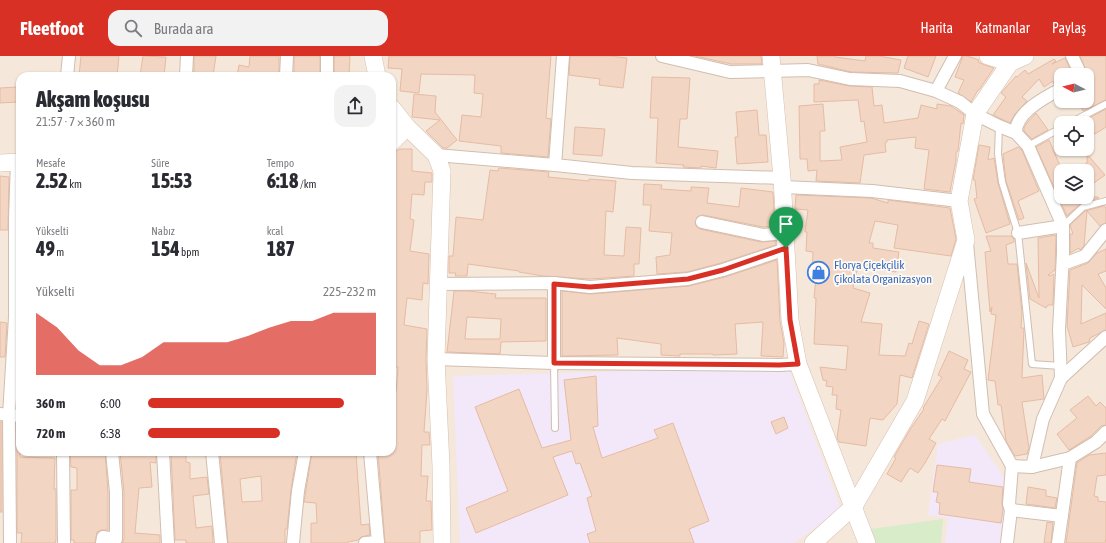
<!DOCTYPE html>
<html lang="tr">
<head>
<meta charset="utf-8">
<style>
  :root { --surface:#fff; --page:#f2f2f3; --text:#2b2b33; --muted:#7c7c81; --accent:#d93025 }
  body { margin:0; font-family:"Asap Condensed",sans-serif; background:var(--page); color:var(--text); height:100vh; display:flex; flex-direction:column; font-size:15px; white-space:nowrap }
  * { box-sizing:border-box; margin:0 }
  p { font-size:13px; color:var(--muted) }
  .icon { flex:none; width:22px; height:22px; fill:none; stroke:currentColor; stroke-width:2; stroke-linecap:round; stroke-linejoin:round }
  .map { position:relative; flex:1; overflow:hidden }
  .drawer { position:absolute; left:16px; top:16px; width:380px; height:384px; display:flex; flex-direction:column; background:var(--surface); border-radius:12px; box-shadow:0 1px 3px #0004 }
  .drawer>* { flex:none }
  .needle { width:26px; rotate:277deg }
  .buttons { position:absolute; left:1054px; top:12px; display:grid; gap:8px }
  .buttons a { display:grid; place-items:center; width:40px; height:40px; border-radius:8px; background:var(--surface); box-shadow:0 1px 3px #0004; font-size:20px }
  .pin { position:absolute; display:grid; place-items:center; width:34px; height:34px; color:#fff; margin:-41px -17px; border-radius:50% 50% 50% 0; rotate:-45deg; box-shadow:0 0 4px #0007 }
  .pin .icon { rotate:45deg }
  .round { display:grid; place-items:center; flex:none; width:42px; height:42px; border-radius:12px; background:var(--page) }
  .overview { display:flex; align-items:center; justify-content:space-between; height:68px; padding:0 20px }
  h1 { font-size:22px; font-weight:800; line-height:30px }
  .metrics { display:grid; grid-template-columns:repeat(3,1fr); gap:6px; height:68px; padding:4px 20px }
  .metrics div { display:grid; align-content:center }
  .metrics b { font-size:20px; font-weight:800 }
  .metrics small { font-size:11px; font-weight:400 }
  .metrics p { font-size:11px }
  .chart { height:112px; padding:8px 20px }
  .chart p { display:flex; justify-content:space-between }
  .chart svg { width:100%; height:72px; margin-top:4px; fill:var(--accent); opacity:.7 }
  ul { padding:0 20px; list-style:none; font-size:13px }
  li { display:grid; grid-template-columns:64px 48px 1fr; align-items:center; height:30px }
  li i { height:10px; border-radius:5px; background:var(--accent) }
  header { display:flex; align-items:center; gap:24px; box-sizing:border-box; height:56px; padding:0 20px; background:var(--accent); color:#fff }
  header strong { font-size:19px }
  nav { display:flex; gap:22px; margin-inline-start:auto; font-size:14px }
  .search { width:280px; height:36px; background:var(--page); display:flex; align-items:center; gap:10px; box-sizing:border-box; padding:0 14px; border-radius:12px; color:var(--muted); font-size:15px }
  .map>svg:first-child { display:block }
  .residential { fill:#f5e8da; fill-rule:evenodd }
  .education { fill:#f3e8fa }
  .green { fill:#d8ecc9 }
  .building { fill:#f3d5c3; stroke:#e6bba3; fill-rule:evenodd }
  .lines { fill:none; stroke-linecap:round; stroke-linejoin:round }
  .lane-casing { stroke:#d1beb0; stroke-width:8 }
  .street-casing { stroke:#d1beb0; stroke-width:14 }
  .secondary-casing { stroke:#d6c0b0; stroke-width:18 }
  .lane { stroke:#fff; stroke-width:6 }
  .street { stroke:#fff; stroke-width:12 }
  .secondary { stroke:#fff; stroke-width:17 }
  .route-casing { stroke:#fff; stroke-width:8 }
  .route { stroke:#d93025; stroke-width:5 }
  .labels { text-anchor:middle; stroke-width:3.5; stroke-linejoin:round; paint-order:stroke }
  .shop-label { font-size:12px; fill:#366cbe; stroke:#fffaf3; text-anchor:start }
</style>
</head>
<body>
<header>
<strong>Fleetfoot</strong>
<div class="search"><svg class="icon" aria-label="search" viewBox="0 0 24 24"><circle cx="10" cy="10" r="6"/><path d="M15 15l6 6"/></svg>Burada ara</div>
<nav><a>Harita</a><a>Katmanlar</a><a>Paylaş</a></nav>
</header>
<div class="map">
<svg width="1106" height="487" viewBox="0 0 1106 487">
  <rect width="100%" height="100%" fill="#fdf6ec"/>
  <path class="residential" d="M0 0H1106V487H0ZM1061 19H1087V45H1061ZM20 20H392V396H20ZM1061 67H1087V93H1061ZM1061 115H1087V141H1061Z"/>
  <g class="education">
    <path d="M788 311 841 453 794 487H460L453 320Z"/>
    <path d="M975 379 1008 427 1000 487H945L948 462 928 459 938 388Z"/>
  </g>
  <path class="green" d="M943 463 941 487H876L871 473Z"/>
  <g class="building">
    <path d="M81 0H119L117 20H79Z"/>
    <path d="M143 0 166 1 164 20H140Z"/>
    <path d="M194 0H216L213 20H194Z"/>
    <path d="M250 0H279V20H237L239 9 249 11Z"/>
    <rect x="294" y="0" width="26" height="20"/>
    <path d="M334 0H350L349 20H334Z"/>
    <path d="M389 0H551L546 62 551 63 548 101 501 97V90L459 85 462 59 481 61 483 38 474 37 475 19 421 18 419 37 400 35 402 13 388 12Z"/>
    <path d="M570 0H611L627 2 623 32 599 29 600 23 569 19Z"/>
    <path d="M695 0H761L762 8H731Z"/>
    <path d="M817 0H835V1L865 5 866 0H879L901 4 898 17 851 16 818 8Z"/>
    <path d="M908 0H936L928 21 904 12Z"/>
    <path d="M963 0H967L979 4 978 6 985 9 994 12 979 34H978L971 46 958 37 964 24 955 21Z"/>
    <path d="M1080 0H1106V44L1083 55 1078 45H1087V23L1088 19Z"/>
    <path d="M1065 2 1073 19H1061V26L1054 28 1053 25 1044 31 1039 23 1022 41 1027 45 1015 58 1010 67 993 59 1006 41 1001 37 1016 20 1017 21 1025 14 1028 18 1054 3 1056 5 1052 8Z"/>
    <path d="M652 21 690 22 687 63H680L678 91 718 95 716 112 701 110V112L683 111 684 109 656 107 658 62H650Z"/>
    <path d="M819 24 849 30 872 31 874 50 882 49 884 67 918 62 921 49 937 53V48L951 50 964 59 963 68 961 67 958 95 956 96V104L950 136 924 133 929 94 915 92 916 81 887 84V86L885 87 886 96 864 99 860 127 816 125 817 114 808 115 807 103H800L799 50 823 48 825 75H820V105L842 104 840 91 867 86 864 65 861 66 858 44 814 46V28H819Z"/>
    <path d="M17 31 18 46 0 47V32Z"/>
    <path d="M414 38 436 40 435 56 457 84 447 92H443L426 75 440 64 412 61Z"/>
    <path d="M1106 53V71L1095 78 1087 63Z"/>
    <path d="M757 54 759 79H766L768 106 737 108 735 81H738L736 56Z"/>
    <path d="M1036 57 1048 74 1032 83 1024 75V72L1027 67Z"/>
    <path d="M575 71 605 73 602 100 573 98Z"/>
    <path d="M1049 84 1061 112V141H1098L1099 142 1080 148 1067 160 1036 91Z"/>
    <path d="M979 89 990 91 988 104 994 102 998 127 1010 168 986 177 974 143 977 142 975 124H973Z"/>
    <path d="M1018 91 1022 94 1039 135 1018 145 1024 162 1019 164 1006 125 1003 98Z"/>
    <path d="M400 93H412V115L432 117V126H425L424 139 412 138 410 163 414 164 410 195 429 198 428 228 423 227 422 244 407 242 404 269 427 273 426 303 427 334 424 376H429L430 389H422L421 420H428L426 445H431L432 474 420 475V487H385L378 396H392V337L396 336 398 311H392V161L394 136H393L394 96Z"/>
    <path d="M1087 98 1105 119 1087 132V115H1075L1087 107Z"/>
    <path d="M499 112 549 116 548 121 589 125V123L616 125 613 156 606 155 604 199 624 200 626 171 641 172 639 208H634V220L590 223 543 220 519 216V215L468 208 467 220H455L456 217H449V200H453L456 161 483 164 490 114 498 115Z"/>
    <path d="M0 120 9 121 8 174H0Z"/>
    <path d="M644 128 662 129 661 133 691 135V131L709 132 707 147 739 151 741 132 773 136 775 170 763 171 703 159 697 161 695 168 697 171 700 173 761 186 776 185V189L721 207 687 216 657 218 656 201 670 199 672 177 649 175 651 149H643Z"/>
    <path d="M796 139 871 142 888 147V144L950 152 956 183 951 200 894 192 898 169 875 165 869 187H873V192L899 196 896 216 858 210 853 232 870 237 861 266 882 268 879 299 905 300 909 287 912 288 919 265 929 268 912 322 900 319 897 348 883 364 870 362 866 390 839 386 837 382 841 354 836 353 837 339H832L833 331 826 330 827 325 823 324 820 311 846 314 848 290 814 288 816 242H814L816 222H812L813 196 806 195 807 176H805L808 154 795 153Z"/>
    <path d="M1104 150 1106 152V167L1100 170 1087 155 1084 190 1080 194 1079 192 1070 197V178H1073L1070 169 1085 155Z"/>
    <path d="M1056 179 1055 214 1048 219 1049 220 1054 218 1053 249H1048L1046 252 1030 243 1026 207 1039 242 1038 182Z"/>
    <path d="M986 180H1011L1014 183V186L1006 189 1008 208H1017L1022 256 1021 272H1024L1022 322 1042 319 1044 343 1022 346 1029 392 1027 398 1015 400 1006 385 1001 349H998L995 325 988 324 996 259 991 258 992 251 990 256 985 196 991 195Z"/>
    <path d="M1106 193V215L1098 218 1106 232V253L1082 229 1081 268 1106 257V274L1090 282 1089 286 1073 291 1067 270 1070 214 1088 207 1097 197Z"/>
    <path d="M777 204 780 265 784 287 783 301 761 300 763 266 735 268 737 298 713 299V298H680V300L661 299V288L617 282 618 299 562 300V235L591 238 689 230 725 221Z"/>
    <path d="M454 235H468L496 238 495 242H546V285L501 286 500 298 447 296ZM467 261 501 263 500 283H465Z"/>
    <path d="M0 266 7 267 5 301H0Z"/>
    <path d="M949 295 968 304 964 313 971 316 945 365 942 363 929 383 936 387 925 407 918 417 910 412 901 426 887 418 896 402 894 401 911 372 924 353 923 352 942 321 938 319Z"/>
    <path d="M596 320 598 370 593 371 602 402 658 382 654 374 673 367 709 465 689 473 694 487H590L587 478 596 475 587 442 592 440 580 407 576 408 572 395 553 401 568 439 476 477 466 452 508 435 475 351 519 333 542 392 571 384 564 324Z"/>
    <path d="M1088 340 1096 350 1100 346 1106 352V369L1101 370 1091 380 1069 394 1057 378 1077 362 1070 354Z"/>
    <path d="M784 361 788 372 776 378 771 366Z"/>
    <rect x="0" y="366" width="2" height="90"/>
    <path d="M17 367H20V401L55 402 54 433H56V484L55 487H21L22 477H17Z"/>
    <path d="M70 396H105L108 436V474H101L97 476 95 487H74V484H71V434H77V412L71 411Z"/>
    <path d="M120 396H156V407L150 406 152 431 139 432 135 477 160 479V487H122L124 483V436Z"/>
    <path d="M171 396H186V406L190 407V423L207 421 209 438 193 440 196 472 212 470 213 487H186V484H175Z"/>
    <path d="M220 396H297L291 434 287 473H285V487H228ZM261 420 262 445 242 446 240 423Z"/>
    <path d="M312 396H338V398L356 397 361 469 369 468 370 479 361 481 358 484 348 486V487H311V467H317L316 447 304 446Z"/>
    <path d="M1106 397V419L1097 420 1094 440 1098 441V445L1106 446V482L1105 487H1066L1077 407 1089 399Z"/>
    <path d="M937 409 971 413 969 426 1003 431 1002 447 1003 454 1001 467 939 458 940 447 936 446 938 436H933Z"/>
    <path d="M1028 431 1046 434V440L1057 442 1055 452 1026 448Z"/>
    <path d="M1047 466 1053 467 1051 487H1044Z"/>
  </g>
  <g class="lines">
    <defs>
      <g id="lane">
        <path d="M1070 67 1106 48"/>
        <path d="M999 70 998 98 1002 126 1018 177 1032 308 1061 310"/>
        <path d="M1028 90 1061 72"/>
        <path d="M1063 170 1083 151 1106 145"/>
        <path d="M554 307 555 372"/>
      </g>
      <g id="street">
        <path d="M327 0V20"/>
        <path d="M662 0 730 16 808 14 850 23 900 25 936 35 960 46 975 58 999 70 1016 77 1028 90 1063 170V197L1059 274 1061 322"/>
        <path d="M1072 0 1081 19"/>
        <path d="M67 20 69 0"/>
        <path d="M186 20 187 0"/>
        <path d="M286 20 287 0"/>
        <path d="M936 35 955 0"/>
        <path d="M1016 77C1015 57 1045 41 1061 33"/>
        <path d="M436 99 555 109 632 117 782 122"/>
        <path d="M555 109 563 0"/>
        <path d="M783 131 872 135 959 145"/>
        <path d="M702 166 763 179 785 177"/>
        <path d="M1018 177 1063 170"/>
        <path d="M967 187 983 358 1012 410 1009 448 1011 454 1007 487"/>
        <path d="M1063 208 1085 200 1106 174"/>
        <path d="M554 227V307"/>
        <path d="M439 228 554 227 590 231 688 223 723 214 786 193"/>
        <path d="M436 303 554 307 779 309 798 308"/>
        <path d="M0 358 20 360"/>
        <path d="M63 396 64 487"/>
        <path d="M163 396 168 487"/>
        <path d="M212 396 221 487"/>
        <path d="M370 396 378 487"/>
        <path d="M1012 410 1032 411 1043 363 1061 322 1106 281"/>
        <path d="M1032 411 1070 402 1096 386 1106 376"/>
        <path d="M1011 454 1062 460"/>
        <path d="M10 487 9 359 15 261V162L17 106"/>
        <path d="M102 487 103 481 116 483V436L112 396"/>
        <path d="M293 487 298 435 305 396"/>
        <path d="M365 487 378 486"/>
        <path d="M1058 487 1070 402"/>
      </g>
      <g id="secondary">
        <path d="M373 0 377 20"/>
        <path d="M771 0 782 122 790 264 798 308 867 487"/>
        <path d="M988 0 1010 7"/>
        <path d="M392 52 407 71 436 99 442 115 436 303 441 410 442 487"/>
        <path d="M392 86 407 71"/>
        <path d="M0 107 20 106"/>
        <path d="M813 487 854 450 915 345 966 184 959 145 975 58 1010 7 1025 0"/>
      </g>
    </defs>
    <use href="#lane" class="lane-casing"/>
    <use href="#street" class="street-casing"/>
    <use href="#secondary" class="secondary-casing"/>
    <use href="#lane" class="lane"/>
    <use href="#street" class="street"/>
    <use href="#secondary" class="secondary"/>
  </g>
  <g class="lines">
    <defs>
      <path id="route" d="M786 192 790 264 798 308 779 309 554 307V228L590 231 688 223 723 214Z"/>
    </defs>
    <use href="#route" class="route-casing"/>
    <use href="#route" class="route"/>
  </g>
  <defs>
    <symbol id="shop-ring" viewBox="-11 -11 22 22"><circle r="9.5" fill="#fffaf3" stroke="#3f7fe0" stroke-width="1.5"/><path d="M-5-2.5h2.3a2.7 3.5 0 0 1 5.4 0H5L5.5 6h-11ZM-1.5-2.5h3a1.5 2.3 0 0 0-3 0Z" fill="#3f7fe0"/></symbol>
  </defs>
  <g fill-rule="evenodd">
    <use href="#shop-ring" x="806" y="204" width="25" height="25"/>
  </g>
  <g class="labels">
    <g class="shop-label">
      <text x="834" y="213">Florya Çiçekçilik<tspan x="834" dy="14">Çikolata Organizasyon</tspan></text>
    </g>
  </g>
</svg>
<div class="buttons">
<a><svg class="needle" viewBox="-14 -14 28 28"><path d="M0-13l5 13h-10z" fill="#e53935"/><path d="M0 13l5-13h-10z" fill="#7c7c81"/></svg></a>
<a><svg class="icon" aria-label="locate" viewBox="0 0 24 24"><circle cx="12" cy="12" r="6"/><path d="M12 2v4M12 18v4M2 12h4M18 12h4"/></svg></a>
<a><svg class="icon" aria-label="layers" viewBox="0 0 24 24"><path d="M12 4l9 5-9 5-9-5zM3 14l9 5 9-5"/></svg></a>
</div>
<div class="pin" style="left:786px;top:192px;background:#1e9e55"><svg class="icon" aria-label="arrive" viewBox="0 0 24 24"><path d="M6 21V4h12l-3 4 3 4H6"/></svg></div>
<section class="drawer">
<div class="overview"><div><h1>Akşam koşusu</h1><p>21:57 · 7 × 360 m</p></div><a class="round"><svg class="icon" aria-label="share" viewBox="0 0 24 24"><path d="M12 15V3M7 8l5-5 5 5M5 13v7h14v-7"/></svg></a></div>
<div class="metrics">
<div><p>Mesafe</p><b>2.52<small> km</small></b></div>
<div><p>Süre</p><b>15:53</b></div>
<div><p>Tempo</p><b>6:18<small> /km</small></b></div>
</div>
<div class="metrics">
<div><p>Yükselti</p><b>49<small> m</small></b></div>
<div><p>Nabız</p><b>154<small> bpm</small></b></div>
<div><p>kcal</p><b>187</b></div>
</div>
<div class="chart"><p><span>Yükselti</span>225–232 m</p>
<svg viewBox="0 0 160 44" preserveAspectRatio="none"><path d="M0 44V6L10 15L20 29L30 38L40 38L50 33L60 24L70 24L80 24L90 24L100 20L110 15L120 11L130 11L140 6L150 6L160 6V44z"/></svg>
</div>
<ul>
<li><b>360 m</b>6:00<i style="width:86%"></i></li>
<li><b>720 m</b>6:38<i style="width:58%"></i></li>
</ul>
</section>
</div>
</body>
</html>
